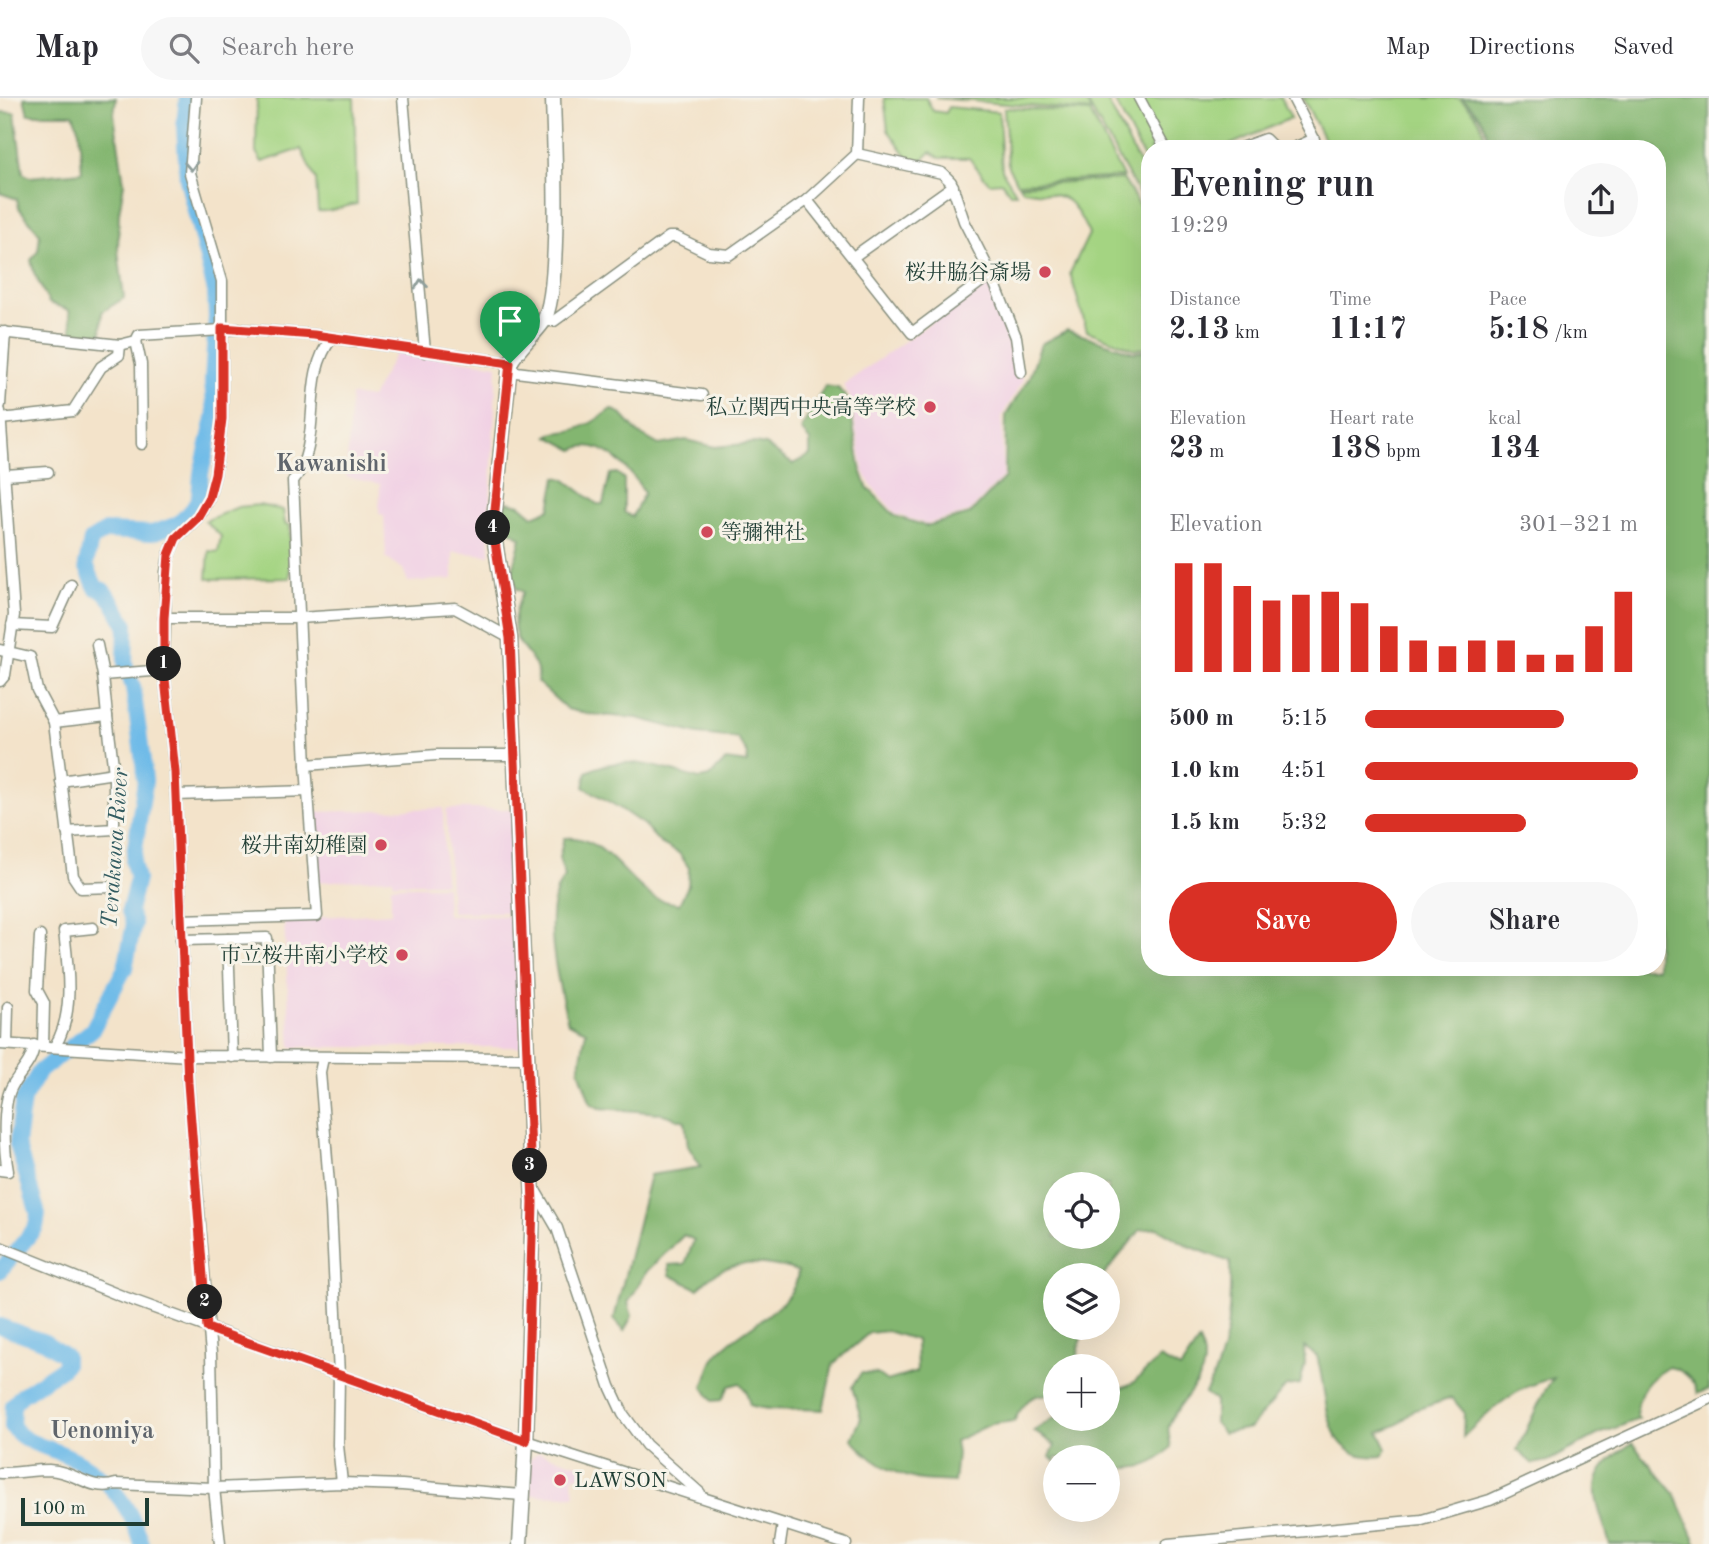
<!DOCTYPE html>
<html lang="en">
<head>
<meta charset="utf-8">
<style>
  :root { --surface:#fff; --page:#f7f7f7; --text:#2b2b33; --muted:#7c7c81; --line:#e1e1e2; --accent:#d93025 }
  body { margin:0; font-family:"Old Standard TT","Noto Serif JP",serif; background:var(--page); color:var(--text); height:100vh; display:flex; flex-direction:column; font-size:26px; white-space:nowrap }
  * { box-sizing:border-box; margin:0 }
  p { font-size:23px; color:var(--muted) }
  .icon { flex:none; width:38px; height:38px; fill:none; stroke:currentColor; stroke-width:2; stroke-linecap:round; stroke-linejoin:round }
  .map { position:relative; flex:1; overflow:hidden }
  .details { position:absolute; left:1141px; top:42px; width:525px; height:836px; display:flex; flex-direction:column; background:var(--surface); border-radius:28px; box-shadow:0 7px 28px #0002 }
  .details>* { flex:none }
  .controls { position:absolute; left:1043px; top:1074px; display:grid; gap:14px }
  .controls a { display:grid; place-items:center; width:77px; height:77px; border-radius:50%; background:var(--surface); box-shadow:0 7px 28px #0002; font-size:35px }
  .scale { position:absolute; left:21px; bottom:18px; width:128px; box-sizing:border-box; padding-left:7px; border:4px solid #1f3d34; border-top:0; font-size:19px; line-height:24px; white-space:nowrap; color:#1f3d34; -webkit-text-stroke:5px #f7f3e8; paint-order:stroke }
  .pin { position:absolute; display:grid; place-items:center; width:60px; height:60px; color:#fff; margin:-72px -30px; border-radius:50% 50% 50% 0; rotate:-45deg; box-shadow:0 0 7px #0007 }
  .pin .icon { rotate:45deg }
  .km { position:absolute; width:35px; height:35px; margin:-18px; border-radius:50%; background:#222; color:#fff; font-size:19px; line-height:35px; text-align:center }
  .round { display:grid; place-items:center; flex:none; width:74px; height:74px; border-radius:37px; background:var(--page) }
  .head { display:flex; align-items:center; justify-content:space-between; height:119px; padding:0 28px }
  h1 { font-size:38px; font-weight:800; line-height:52px }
  .metrics { display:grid; grid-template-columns:repeat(3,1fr); gap:10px; height:119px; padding:7px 28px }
  .metrics div { display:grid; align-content:center }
  .metrics b { font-size:30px; font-weight:800 }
  .metrics small { font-size:19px; font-weight:400 }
  .metrics p { font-size:19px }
  .chart { height:196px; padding:14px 28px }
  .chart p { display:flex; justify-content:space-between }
  .chart svg { width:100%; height:126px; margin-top:7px; stroke:var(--accent); stroke-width:6 }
  .button { display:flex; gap:14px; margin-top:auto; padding:14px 28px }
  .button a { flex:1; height:80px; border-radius:42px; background:var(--accent); color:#fff; font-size:28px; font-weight:800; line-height:80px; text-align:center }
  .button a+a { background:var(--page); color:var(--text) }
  ul { padding:0 28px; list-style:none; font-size:23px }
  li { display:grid; grid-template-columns:112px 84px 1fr; align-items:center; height:52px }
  li i { height:18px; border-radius:9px; background:var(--accent) }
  header { display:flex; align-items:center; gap:42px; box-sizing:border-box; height:98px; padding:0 35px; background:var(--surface); border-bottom:2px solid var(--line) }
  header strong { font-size:33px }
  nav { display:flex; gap:38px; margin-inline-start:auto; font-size:24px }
  .search { width:490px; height:63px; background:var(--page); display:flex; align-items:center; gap:18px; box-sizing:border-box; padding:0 24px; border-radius:38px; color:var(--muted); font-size:26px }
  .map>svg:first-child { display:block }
  .built { fill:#f1d0e4 }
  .green { fill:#a4d482; stroke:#62885b; stroke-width:2 }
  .forest { fill:#83b670; stroke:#517a52; stroke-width:2; fill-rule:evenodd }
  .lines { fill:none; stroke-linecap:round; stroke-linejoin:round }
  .river { stroke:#6fbbe8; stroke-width:16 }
  .minor-casing { stroke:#89907f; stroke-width:13 }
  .major-casing { stroke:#89907f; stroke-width:17 }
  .minor { stroke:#fff; stroke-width:10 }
  .major { stroke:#fff; stroke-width:14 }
  .oneway { stroke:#8f9e9a }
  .route-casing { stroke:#fff; stroke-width:14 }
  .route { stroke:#d93025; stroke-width:9 }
  .poi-dot { fill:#d1495b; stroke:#f7f3e8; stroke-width:2.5 }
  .labels { text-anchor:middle; stroke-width:6; stroke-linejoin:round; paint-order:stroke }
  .poi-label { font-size:21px; fill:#1f3d34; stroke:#f7f3e8; text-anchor:end }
  .water-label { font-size:23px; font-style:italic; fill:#335c61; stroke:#f7f3e8 }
  .quarter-label { font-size:24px; font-weight:bold; fill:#5f656c; stroke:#f7f3e8 }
</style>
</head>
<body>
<header>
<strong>Map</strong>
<div class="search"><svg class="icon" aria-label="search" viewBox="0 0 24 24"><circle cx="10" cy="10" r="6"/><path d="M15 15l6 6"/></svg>Search here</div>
<nav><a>Map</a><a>Directions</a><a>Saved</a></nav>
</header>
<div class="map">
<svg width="1709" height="1446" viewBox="0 0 1709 1446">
  <rect width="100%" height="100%" fill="#f7f3e8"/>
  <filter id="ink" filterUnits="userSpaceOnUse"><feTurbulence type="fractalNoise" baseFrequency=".0143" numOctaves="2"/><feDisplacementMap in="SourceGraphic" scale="14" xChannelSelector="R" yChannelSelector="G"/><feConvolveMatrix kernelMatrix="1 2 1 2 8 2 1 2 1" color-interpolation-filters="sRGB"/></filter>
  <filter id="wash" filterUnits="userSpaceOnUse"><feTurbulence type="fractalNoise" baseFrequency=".00686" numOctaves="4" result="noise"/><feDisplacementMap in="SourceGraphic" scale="28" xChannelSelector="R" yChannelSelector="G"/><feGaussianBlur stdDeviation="1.57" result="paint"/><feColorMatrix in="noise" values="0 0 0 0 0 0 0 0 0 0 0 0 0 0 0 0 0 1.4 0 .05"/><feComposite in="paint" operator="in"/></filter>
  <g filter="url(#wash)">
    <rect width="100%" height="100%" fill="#f3e3ca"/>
    <g class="built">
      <path d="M991 182 1023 282 1002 318 1003 378 969 414 926 426 896 416 870 386 863 371 850 299 843 287Z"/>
      <path d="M397 253 497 267 489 424 490 457 453 454V481L408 484 403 471 386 460 384 417 379 416 380 386 346 379 351 297 371 300Z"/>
      <path d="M443 710 445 785H393V780L317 784V714Z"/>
      <path d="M446 711H514L517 814H451Z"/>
      <path d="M391 788H446L447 817 517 818 521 949H291L284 821 391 815Z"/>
      <path d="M539 1354 586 1369 585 1376 572 1379 575 1398 530 1397V1361Z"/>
    </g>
    <g class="green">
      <path d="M257 0H354L357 106C343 108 331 115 318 113L316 82 301 51 262 64 256 54Z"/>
      <path d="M884 0H926L933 13 946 15 949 9 999 14 1002 72 1016 95H1010L1002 84 989 85 969 60H940L931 54 921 63 910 62 888 32Z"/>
      <path d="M935 0H1084L1091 13Z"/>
      <path d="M1085 0H1106L1150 87V116Z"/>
      <path d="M1113 0H1281L1291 20 1221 51H1150V72Z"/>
      <path d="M1303 0H1459C1478 16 1484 26 1486 51H1325L1327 47Z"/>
      <path d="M1004 10 1090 14 1123 79 1017 85 1008 69Z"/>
      <path d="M1123 81 1150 125V250L1135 251 1087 233 1070 175 1089 136C1068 94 1069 99 1023 92L1019 87Z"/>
      <path d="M259 407 283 412 285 426 290 427V480L207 481 209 453 218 454 221 438 205 423 238 409Z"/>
    </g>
    <g class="forest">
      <path d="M24 0H116L114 16 124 85 119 115 118 152 124 200 102 214 101 236 73 239 69 212 49 205 34 175 31 162 38 153 40 136 19 110 17 101 0 95V14L15 15 23 75 30 79 82 74 79 33 73 16H28Z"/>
      <path d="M1462 0H1709V1291L1698 1296C1693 1281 1684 1271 1668 1269 1647 1282 1639 1292 1636 1317L1639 1321 1597 1337 1548 1363 1533 1366 1517 1352 1544 1294 1554 1280C1515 1288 1491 1312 1463 1339L1464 1314 1452 1300 1415 1312 1398 1326 1379 1334 1387 1351 1382 1358C1321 1365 1329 1300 1317 1258L1304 1249 1305 1266 1300 1286 1286 1288 1250 1330 1223 1335 1215 1325V1302L1205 1295C1229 1255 1231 1209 1230 1164L1189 1148 1157 1130 1140 1132 1103 1178H1055V1230H1083L1078 1254 1080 1269H1055V1297C1031 1294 1024 1304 1014 1323L991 1326 955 1343 957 1356 954 1384C942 1382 928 1384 916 1381 891 1375 868 1361 852 1341L861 1320 852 1289 861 1275 877 1276 887 1283 917 1274 916 1242 887 1233 869 1235 833 1266 823 1312C802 1310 768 1314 750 1307L746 1293 740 1285 729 1288 722 1302 712 1303 703 1289C707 1280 710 1266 715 1259 734 1233 798 1210 798 1173 761 1162 724 1159 698 1191L670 1177 669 1167 685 1166 694 1142 684 1137 647 1173 628 1205 632 1218 624 1233 614 1221 650 1077 701 1069 688 1048 685 1023 660 1015 600 1010 591 1006 579 972 586 933 568 925C559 889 538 808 565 779L559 760 564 740C602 735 624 780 653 799 659 803 671 804 679 806L688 788 689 770 679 755 660 745 644 727 618 709 584 689 587 674C624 654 662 671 700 681L709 679 726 662 747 665 748 656 737 640 698 636 637 620 587 616 567 611 537 584C544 552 495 553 523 494L517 491 512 476 521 440 506 430 500 418 507 404 520 407 533 418 550 411 556 379 564 381 597 406H603L610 376 617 375 624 381V414L632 419 644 395C633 373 600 337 574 352L548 338C556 333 561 335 570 333 588 328 597 322 611 311L620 315 638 335 659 347 686 342 715 349 754 345 765 347 793 366 810 357V343L801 331 825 288 838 290 849 303 860 369 867 389 895 418 926 428 970 416 1005 379 1006 317 1029 280 1041 246 1067 232 1133 254 1150 253V870H1657V51H1489C1488 26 1480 16 1462 0ZM1055 1087H1108V1139H1055Z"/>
      <path d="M1199 1243C1218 1278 1180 1297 1169 1327 1167 1332 1170 1343 1171 1349 1153 1372 1134 1370 1108 1371V1360H1055V1364L1050 1359 1055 1347 1034 1333 1055 1319V1321H1108V1295L1133 1285 1160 1260 1180 1271Z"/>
      <path d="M1632 1345 1675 1396 1697 1446H1610C1594 1395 1581 1379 1632 1345Z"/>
    </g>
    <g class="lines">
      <g class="river">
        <path d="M0 1173 36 1129 38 1116 17 1046 23 1001 40 973 92 932 125 870 134 826 129 813 137 781 133 764 145 683 143 664 133 589 125 565 126 527 113 504 103 492 96 490 86 467 91 442 106 433 152 435 178 426 193 411 199 399 201 376 215 316 212 284 216 219 215 193 187 81 184 26 187 0"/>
        <path d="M0 1228 45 1244 65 1258V1267L61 1271 22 1297 13 1307 12 1329C25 1345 41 1347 58 1354 101 1370 129 1403 142 1446"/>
      </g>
    </g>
  </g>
  <g filter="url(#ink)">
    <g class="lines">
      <defs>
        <g id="minor">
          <path d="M196 0 190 75 222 183V321L215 376 209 399 197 420 176 440 169 457 166 474 164 572 175 674 188 985 211 1256 214 1390 220 1446"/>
          <path d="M403 0 425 254"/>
          <path d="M1139 0 1166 51"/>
          <path d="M1238 51 1265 41 1275 51"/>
          <path d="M1292 51 1314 41 1293 0"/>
          <path d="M807 102 912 235 991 176 964 123 951 84 942 75 857 56"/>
          <path d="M853 159 953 88"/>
          <path d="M991 176 1016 239 1021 274"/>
          <path d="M543 223H554L669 139H676L709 155 729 157 807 102 857 56 859 0"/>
          <path d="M0 234 120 247 136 243 139 237 239 231 314 237 510 265"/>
          <path d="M136 243 141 266 142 346"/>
          <path d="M508 273 702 297"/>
          <path d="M0 307 5 234"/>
          <path d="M0 313 14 517 5 577 0 583"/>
          <path d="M1 321 73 313 101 269 119 257 120 247"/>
          <path d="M6 377 48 374"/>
          <path d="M164 520H299L455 510 510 540"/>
          <path d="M12 527 52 529 71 487"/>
          <path d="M97 547 103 577"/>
          <path d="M0 552 30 559 37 592 54 624 107 618 103 577 164 572"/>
          <path d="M54 624 73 778 81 790 114 789"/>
          <path d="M306 667 437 657H516"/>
          <path d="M61 683 114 675"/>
          <path d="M176 697 308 693"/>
          <path d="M67 734 114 731V675L107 618"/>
          <path d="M179 822 317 818 306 667 293 383C325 343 299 280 332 240"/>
          <path d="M40 838 37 892 44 905 43 948"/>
          <path d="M228 841 267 840 271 959"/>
          <path d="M181 842 228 841 232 959"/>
          <path d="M0 946 189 958 525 960"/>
          <path d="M7 946 8 909"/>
          <path d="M55 948C75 916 68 869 64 833L93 830"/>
          <path d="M323 960 320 974 331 1111 339 1277 338 1347 342 1385"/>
          <path d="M0 1072 8 1073C4 1052 2 1009 11 990 19 974 32 966 34 947"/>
          <path d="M532 1087 557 1130 610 1288 623 1316 646 1347 700 1395"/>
          <path d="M0 1149 124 1199 325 1272 526 1343 846 1446"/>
          <path d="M0 1375C17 1375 33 1372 49 1372 76 1373 90 1394 116 1386L214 1390 342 1385 402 1387 522 1397"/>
          <path d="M780 1446 783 1426"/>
          <path d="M1168 1446 1422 1422 1490 1402 1709 1301"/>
        </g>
        <path id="major" d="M520 1446 526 1343 533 1105 510 540 493 431 510 265C519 249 533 238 543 224 562 194 554 42 553 0"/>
      </defs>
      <use href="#minor" class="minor-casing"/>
      <use href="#major" class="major-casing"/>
      <use href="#minor" class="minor"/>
      <use href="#major" class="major"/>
    </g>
    <defs><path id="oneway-chevron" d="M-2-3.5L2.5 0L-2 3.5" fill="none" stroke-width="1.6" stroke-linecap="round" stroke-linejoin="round" transform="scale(1.75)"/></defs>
    <g class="oneway">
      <use href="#oneway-chevron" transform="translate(191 68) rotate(87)"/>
      <use href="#oneway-chevron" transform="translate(421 186) rotate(-96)"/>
    </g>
  </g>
  <g class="lines" filter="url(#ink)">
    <defs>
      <path id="route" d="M222 230 314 237 510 265 493 431 510 540 533 1105 526 1343 207 1230 188 985 175 674 164 572V520L169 457 176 440 197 420 209 399 215 376 222 321Z"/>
    </defs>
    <use href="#route" class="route-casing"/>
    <use href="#route" class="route"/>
  </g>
  <g class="poi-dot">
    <circle cx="1045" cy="174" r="7"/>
    <circle cx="930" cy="309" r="7"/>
    <circle cx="707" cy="434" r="7"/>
    <circle cx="381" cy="747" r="7"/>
    <circle cx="402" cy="857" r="7"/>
    <circle cx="560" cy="1382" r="7"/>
  </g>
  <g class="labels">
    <g class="poi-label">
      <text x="1031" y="181">桜井脇谷斎場</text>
      <text x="916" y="316">私立関西中央高等学校</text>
      <text x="721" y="441" text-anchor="start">等彌神社</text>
      <text x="367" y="754">桜井南幼稚園</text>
      <text x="388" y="864">市立桜井南小学校</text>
      <text x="574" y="1389" text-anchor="start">LAWSON</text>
    </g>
    <g class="water-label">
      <text transform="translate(114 750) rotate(-86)" y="8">Terakawa River</text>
    </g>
    <g class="quarter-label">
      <text x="331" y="373">Kawanishi</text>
      <text x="102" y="1340">Uenomiya</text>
    </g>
  </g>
</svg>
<div class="controls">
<a><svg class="icon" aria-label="locate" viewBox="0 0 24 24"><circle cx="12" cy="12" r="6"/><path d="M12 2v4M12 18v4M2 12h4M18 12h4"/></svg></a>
<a><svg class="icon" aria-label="layers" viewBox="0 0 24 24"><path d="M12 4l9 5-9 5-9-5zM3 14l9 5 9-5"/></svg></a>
<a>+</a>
<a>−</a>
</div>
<div class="scale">100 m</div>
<div class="pin" style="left:510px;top:265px;background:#1e9e55"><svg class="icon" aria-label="arrive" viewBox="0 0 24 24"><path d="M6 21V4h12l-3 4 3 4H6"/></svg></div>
<b class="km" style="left:164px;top:566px">1</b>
<b class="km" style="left:205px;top:1204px">2</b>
<b class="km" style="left:530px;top:1068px">3</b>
<b class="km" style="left:493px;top:430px">4</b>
<section class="details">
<div class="head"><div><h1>Evening run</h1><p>19:29</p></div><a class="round"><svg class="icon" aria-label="share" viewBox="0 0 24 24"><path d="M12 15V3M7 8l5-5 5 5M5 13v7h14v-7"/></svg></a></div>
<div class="metrics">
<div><p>Distance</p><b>2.13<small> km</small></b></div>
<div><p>Time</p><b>11:17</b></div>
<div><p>Pace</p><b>5:18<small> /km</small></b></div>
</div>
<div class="metrics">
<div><p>Elevation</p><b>23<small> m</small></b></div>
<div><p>Heart rate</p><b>138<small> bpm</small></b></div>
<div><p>kcal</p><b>134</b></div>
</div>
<div class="chart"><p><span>Elevation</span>301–321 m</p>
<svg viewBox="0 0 160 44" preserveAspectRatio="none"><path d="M5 44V6M15 44V6M25 44V14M35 44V19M45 44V17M55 44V16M65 44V20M75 44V28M85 44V33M95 44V35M105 44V33M115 44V33M125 44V38M135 44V38M145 44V28M155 44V16"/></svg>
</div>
<ul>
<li><b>500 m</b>5:15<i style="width:73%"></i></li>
<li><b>1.0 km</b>4:51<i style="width:100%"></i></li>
<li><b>1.5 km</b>5:32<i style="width:59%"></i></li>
</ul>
<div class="button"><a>Save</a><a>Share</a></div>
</section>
</div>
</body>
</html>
